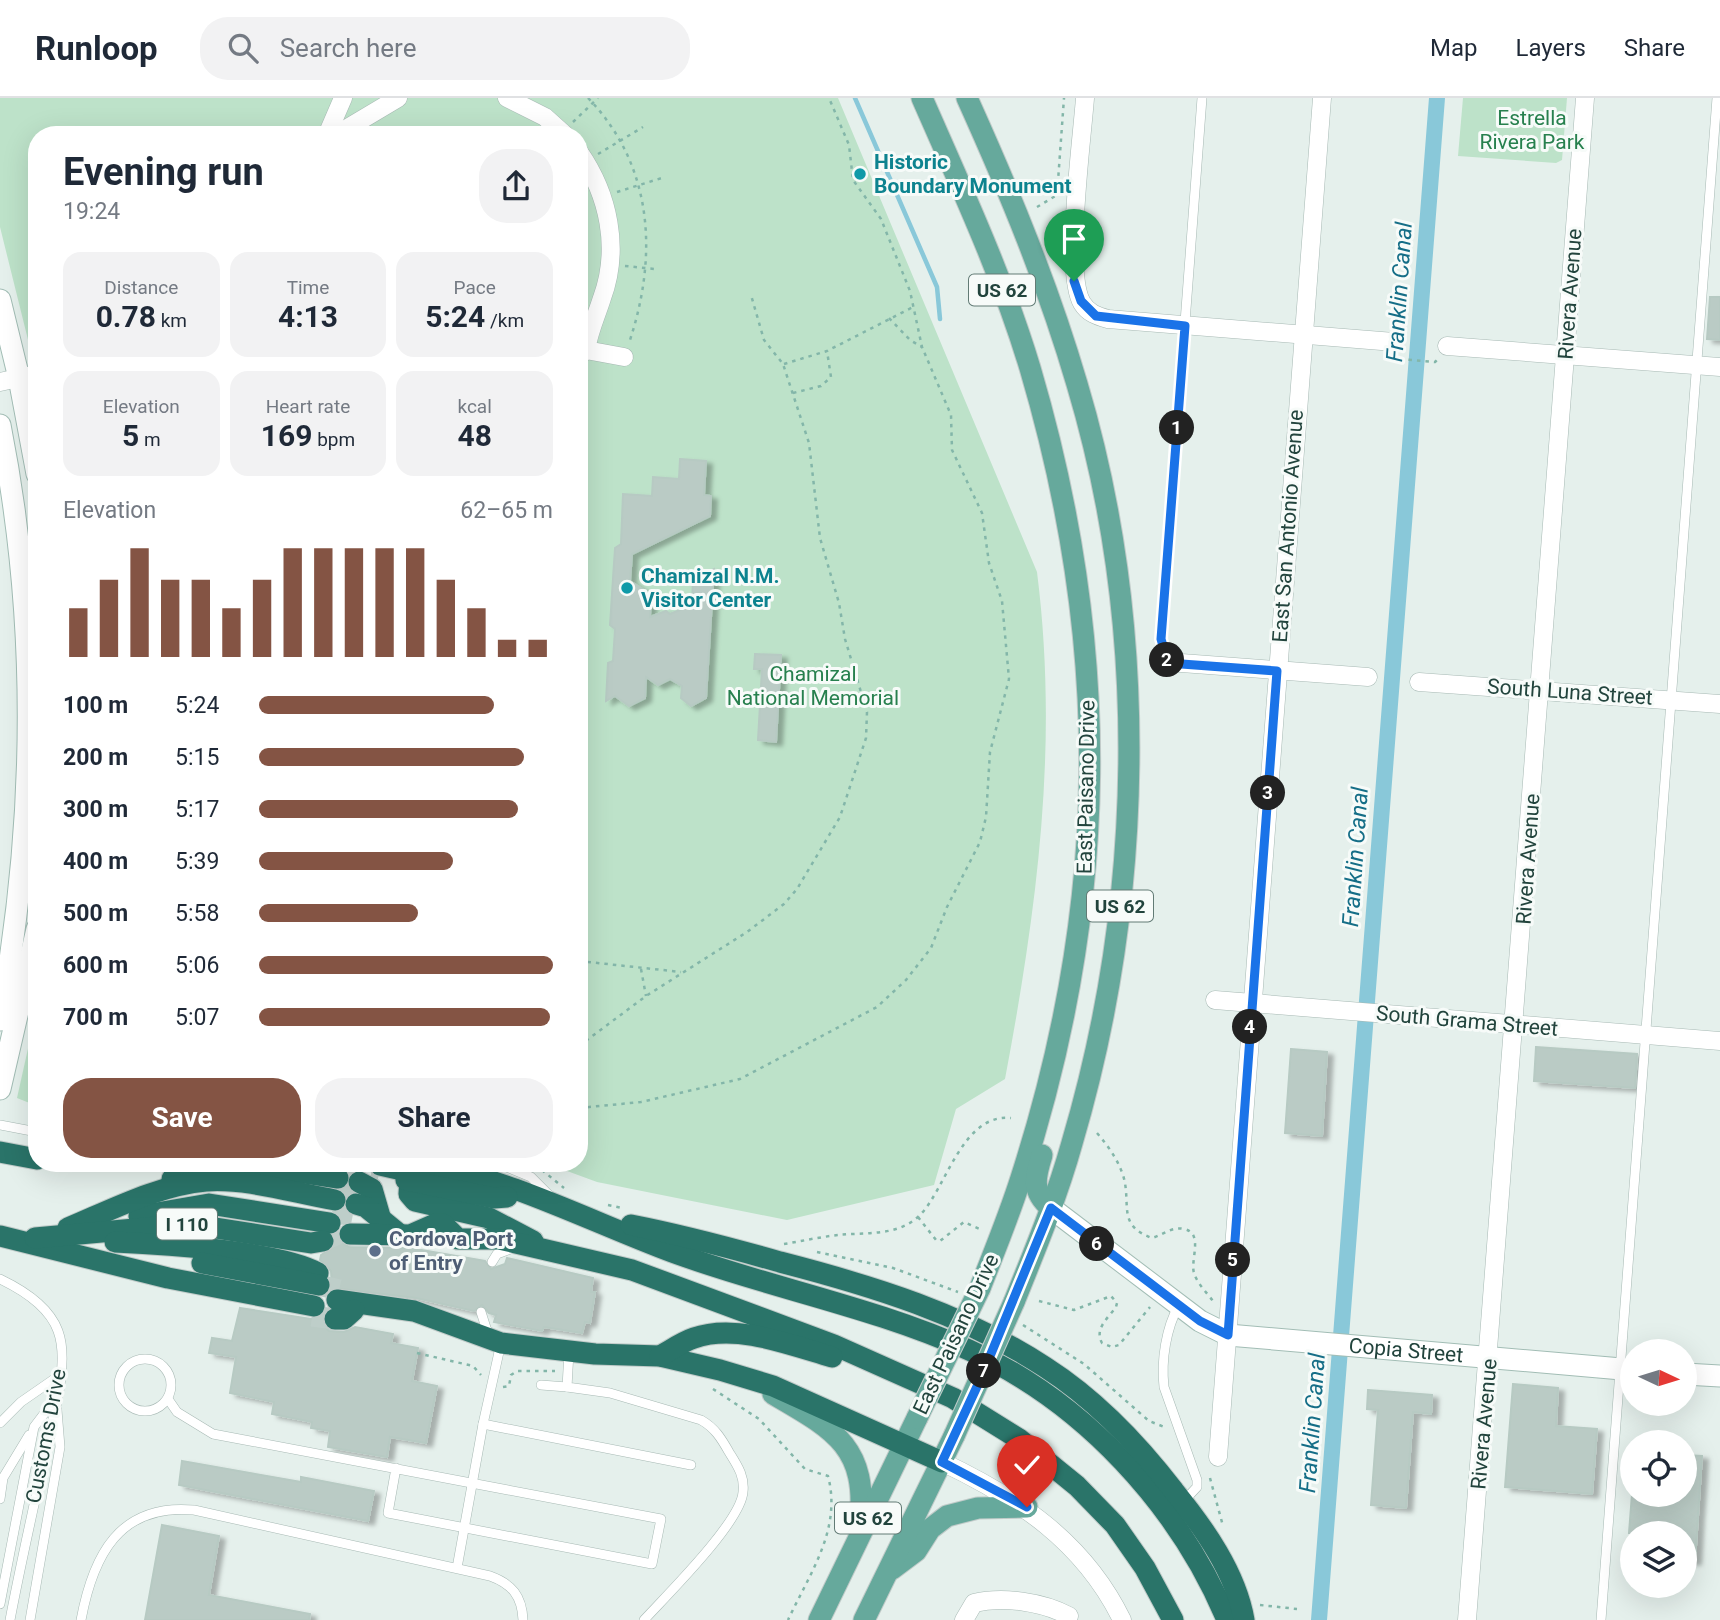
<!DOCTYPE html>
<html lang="en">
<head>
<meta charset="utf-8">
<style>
  :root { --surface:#fff; --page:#f2f2f3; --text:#1f2937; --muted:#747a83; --line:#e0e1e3; --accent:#845444 }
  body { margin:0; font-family:Roboto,sans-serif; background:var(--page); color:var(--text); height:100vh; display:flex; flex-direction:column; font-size:26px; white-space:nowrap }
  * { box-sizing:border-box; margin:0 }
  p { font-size:23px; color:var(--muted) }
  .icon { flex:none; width:38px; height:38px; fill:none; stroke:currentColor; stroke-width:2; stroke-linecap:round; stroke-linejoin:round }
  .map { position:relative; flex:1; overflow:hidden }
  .side { position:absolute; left:28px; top:28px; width:560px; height:1046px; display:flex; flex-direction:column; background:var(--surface); border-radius:28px; box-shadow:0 7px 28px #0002 }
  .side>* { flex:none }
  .needle { width:46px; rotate:94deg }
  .controls { position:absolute; left:1620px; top:1241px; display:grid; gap:14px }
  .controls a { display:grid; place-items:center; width:77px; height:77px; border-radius:50%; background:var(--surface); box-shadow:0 7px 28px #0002; font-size:35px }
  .pin { position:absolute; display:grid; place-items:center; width:60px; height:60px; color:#fff; margin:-72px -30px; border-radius:50% 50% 50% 0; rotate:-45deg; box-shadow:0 0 7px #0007 }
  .pin .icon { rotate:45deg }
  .km { position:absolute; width:35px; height:35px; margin:-18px; border-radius:50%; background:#222; color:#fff; font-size:19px; line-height:35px; text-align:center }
  .round { display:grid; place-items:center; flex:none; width:74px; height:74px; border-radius:28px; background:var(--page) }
  .overview { display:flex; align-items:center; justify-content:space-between; height:119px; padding:0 35px }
  h1 { font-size:38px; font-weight:700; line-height:52px }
  .figures { display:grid; grid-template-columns:repeat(3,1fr); gap:10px; height:119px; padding:7px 35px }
  .figures div { display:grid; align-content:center; border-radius:18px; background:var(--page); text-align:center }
  .figures b { font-size:30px; font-weight:700 }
  .figures small { font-size:19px; font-weight:400 }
  .figures p { font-size:19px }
  .chart { height:196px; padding:14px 35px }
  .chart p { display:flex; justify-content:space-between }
  .chart svg { width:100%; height:126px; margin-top:7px; stroke:var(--accent); stroke-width:6 }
  .action { display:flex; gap:14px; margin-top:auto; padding:14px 35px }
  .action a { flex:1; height:80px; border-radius:28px; background:var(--accent); color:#fff; font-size:28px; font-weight:700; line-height:80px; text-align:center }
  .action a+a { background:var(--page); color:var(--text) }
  ul { padding:0 35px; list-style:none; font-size:23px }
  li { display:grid; grid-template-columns:112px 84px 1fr; align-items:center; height:52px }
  li i { height:18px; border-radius:9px; background:var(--accent) }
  header { display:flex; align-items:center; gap:42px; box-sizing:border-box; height:98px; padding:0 35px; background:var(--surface); border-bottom:2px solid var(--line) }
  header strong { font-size:33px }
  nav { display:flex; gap:38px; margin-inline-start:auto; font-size:24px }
  .search { width:490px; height:63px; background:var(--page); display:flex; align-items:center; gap:18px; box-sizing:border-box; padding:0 24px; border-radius:28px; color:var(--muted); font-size:26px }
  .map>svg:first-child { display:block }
  .green { fill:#bde2c9 }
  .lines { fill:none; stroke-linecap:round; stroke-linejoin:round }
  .stream { stroke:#89c8d9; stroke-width:4.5 }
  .canal { stroke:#89c8d9; stroke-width:16 }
  .building { fill:#bacbc5; stroke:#b7cac3; stroke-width:2; filter:url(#shadow) }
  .motorway-tunnel { stroke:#becec9; stroke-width:21; stroke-dasharray:21 10; stroke-linecap:butt }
  .service-casing { stroke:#a7b9b4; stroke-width:10 }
  .minor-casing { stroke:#a7b9b4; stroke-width:19 }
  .secondary-casing { stroke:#a2bdb5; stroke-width:23 }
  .primary-casing { stroke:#c1cbc9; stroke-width:23 }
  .motorway-casing { stroke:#c1cbc9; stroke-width:23 }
  .path { stroke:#83b6a9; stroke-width:2.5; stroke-dasharray:3.5 5; stroke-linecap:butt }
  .service { stroke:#fff; stroke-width:9 }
  .minor { stroke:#fff; stroke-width:18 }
  .secondary { stroke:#fff; stroke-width:21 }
  .primary { stroke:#66a99c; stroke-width:21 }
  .motorway { stroke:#2a7469; stroke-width:21 }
  .primary-bridge-casing { stroke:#c1cbc9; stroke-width:23; stroke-linecap:butt }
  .primary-bridge { stroke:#66a99c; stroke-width:21 }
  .route-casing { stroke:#fff; stroke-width:14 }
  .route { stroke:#1a73e8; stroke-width:9 }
  .culture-dot { fill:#0f9aa8; stroke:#f7fbf9; stroke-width:2.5 }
  .service-dot { fill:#5c6f8a; stroke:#f7fbf9; stroke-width:2.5 }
  .labels { text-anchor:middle; stroke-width:6; stroke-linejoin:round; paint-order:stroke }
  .shield { fill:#f7fbf9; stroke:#627b75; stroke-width:2 }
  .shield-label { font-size:19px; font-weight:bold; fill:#22443d }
  .park-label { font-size:21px; fill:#27804e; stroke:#f7fbf9 }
  .culture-label { font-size:21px; font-weight:bold; fill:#0d838f; stroke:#f7fbf9; text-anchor:start }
  .street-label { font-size:21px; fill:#22443d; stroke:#f7fbf9 }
  .service-label { font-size:21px; font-weight:bold; fill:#4e5e75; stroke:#f7fbf9; text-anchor:start }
  .water-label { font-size:23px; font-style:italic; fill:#156e87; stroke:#f7fbf9 }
</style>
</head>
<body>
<header>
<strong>Runloop</strong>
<div class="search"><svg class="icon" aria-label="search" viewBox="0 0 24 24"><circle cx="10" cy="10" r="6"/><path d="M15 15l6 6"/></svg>Search here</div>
<nav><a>Map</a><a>Layers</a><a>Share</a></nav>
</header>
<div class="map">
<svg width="1720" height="1522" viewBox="0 0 1720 1522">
  <defs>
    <filter id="shadow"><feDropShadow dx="6" dy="3.5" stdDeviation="2" flood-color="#0004"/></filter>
  </defs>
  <rect width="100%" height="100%" fill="#e5f0ec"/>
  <g class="green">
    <path d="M0 0H838L1037 474C1059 647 1037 811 1005 981L956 1011 934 1087 787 1122 597 1084 548 1066H579V37H37V278L0 129Z"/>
    <path d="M1463 0H1567L1562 62 1556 65 1458 58Z"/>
    <path d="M37 910V1008L17 1000Z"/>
  </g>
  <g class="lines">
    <path class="stream" d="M855 0 937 189 940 221"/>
    <path class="canal" d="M1319 1522 1437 0"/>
  </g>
  <g class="building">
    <path d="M1710 199H1720V242L1707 241Z"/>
    <path d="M680 361 706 363 704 397 711 398 710 418 632 456 630 483 651 497 650 519 666 513 670 516 692 507 693 480 714 471 706 600 691 608 681 600 682 588 670 581 658 587 646 579 645 600 629 608 615 598 606 603 608 565 613 563 615 531 610 527 615 450 621 446 623 396 652 398 653 379 679 381Z"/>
    <path d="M755 556 781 557 776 644 758 642 762 571H754Z"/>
    <path d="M1536 949 1637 956 1635 990 1534 983Z"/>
    <path d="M1291 951 1327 954 1322 1038 1285 1035Z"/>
    <path d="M337 1136 339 1143 349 1149 410 1150 485 1163 491 1171 505 1166 507 1160 593 1180 591 1194H595L590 1225 585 1224 582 1235 544 1229 542 1233 494 1224 496 1217 489 1215 482 1207 474 1213 416 1200 332 1190 331 1173 320 1162 321 1157 335 1148Z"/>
    <path d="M240 1210 311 1221 323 1218V1227L329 1233 344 1234 355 1229 393 1236 391 1245 418 1250 412 1283 437 1288 426 1345 390 1339 387 1359 328 1349 330 1333 311 1330 312 1324 272 1316 274 1304 230 1295 236 1259 209 1255 212 1240 232 1243Z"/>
    <path d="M1513 1286 1558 1290 1556 1328 1597 1331 1592 1396 1505 1389Z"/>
    <path d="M1368 1292 1432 1297 1431 1316 1413 1314 1406 1410 1371 1407 1378 1312 1367 1311Z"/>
    <path d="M1685 1357 1702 1358 1695 1463H1685V1435H1629L1632 1396H1685Z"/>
    <path d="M182 1363 301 1384V1379L374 1393 368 1423 179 1387Z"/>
    <path d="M162 1427 219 1438 209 1497 310 1516 309 1522H145Z"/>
  </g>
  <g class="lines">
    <g class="motorway-tunnel">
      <path d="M341 1068 379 1075"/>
      <path d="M336 1093 357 1097"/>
      <path d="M332 1114 353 1118"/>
      <path d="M323 1143 340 1135"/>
      <path d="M319 1187 339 1192"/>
      <path d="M312 1218 335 1221"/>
    </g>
    <defs>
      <g id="service">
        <path d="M1168 564 1161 541 1202 0"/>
        <path d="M0 1027 37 1034"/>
        <path d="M499 1066 531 1079 551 1099"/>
        <path d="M492 1164 497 1156 513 1150"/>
        <path d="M0 1181C23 1192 49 1208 58 1233 71 1268 50 1330 43 1365 32 1417 20 1469 10 1522"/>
        <path d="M1179 1207C1166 1230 1161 1262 1164 1289L1197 1382V1389L1183 1404"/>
        <path d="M481 1214 489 1239"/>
        <path d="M569 1254 567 1289 610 1295 701 1322C715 1330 721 1340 729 1354 737 1367 745 1378 743 1394 741 1424 666 1498 644 1522"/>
        <circle cx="145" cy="1287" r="26"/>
        <path d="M541 1287 567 1289"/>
        <path d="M168 1301 177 1314 213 1336 661 1421 652 1466 388 1415 396 1370"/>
        <path d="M0 1325 21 1304 60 1277"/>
        <path d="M483 1326 691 1367"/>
        <path d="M0 1401 3 1380 29 1337"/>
        <path d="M457 1470 483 1326 501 1245"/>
        <path d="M0 1506 34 1329 53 1304"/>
        <path d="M30 1522 60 1349 57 1312"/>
        <path d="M81 1522C93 1458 119 1405 194 1412L490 1478C512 1486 522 1498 523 1522"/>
        <path d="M1601 1522 1717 0"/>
      </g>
      <g id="minor">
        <path d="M507 0 545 19 565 37"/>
        <path d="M1085 0C1082 41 1064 175 1082 205 1088 215 1097 218 1108 221L1394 244"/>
        <path d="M327 37 343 0"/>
        <path d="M336 37 398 0"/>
        <path d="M579 54C609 97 620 151 602 200 596 219 589 233 586 252L579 258"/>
        <path d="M1447 248 1720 269"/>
        <path d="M586 252 624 259"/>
        <path d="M0 284 37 276"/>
        <path d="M1168 564 1368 579"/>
        <path d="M1419 584 1720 606"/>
        <path d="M1215 902 1720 943"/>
        <path d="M1218 1359 1322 0"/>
        <path d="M942 1364C1018 1400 1084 1444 1122 1522"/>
        <path d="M964 1522 974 1505C1003 1498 1043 1504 1069 1518"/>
        <path d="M1467 1522 1585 0"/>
      </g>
      <g id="secondary">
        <path d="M0 202 19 280 37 376"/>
        <path d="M0 327C39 524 36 725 0 922"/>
        <path d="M0 991 37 831"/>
        <path id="s1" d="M1051 1110 1200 1223 1228 1237 1633 1272"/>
        <path d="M1685 1276 1720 1278"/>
      </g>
      <g id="primary">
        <path d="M922 0C961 89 1002 177 1030 270 1112 548 1110 804 1021 1080 1009 1118 994 1154 980 1190"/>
        <path d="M967 0C1009 93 1048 187 1077 286 1150 530 1144 801 1072 1045 1057 1099 1035 1152 1014 1204"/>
        <path d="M1042 1057C1035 1079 1031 1094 1051 1110"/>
        <path d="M773 1296C833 1331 868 1348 860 1424"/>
        <path d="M892 1471 916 1453 930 1431 947 1418 978 1410 1027 1409"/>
        <path d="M819 1522 917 1320"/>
        <path d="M864 1522 954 1338"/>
      </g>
      <g id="motorway">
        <path d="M0 1054 37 1061"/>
        <path d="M244 1066 338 1080"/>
        <path d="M411 1066 409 1096 415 1103 489 1120 533 1143"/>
        <path d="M428 1066C513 1083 592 1124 672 1154 770 1190 874 1209 969 1252 1083 1303 1179 1407 1227 1522"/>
        <path d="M380 1067 424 1077"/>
        <path d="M172 1081 201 1068 216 1066"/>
        <path d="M406 1082 494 1100 507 1099"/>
        <path d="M359 1084 372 1091 381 1122"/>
        <path d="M356 1106 366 1109 399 1136"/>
        <path d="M139 1118 209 1106 330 1125"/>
        <path d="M631 1127C682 1137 731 1150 780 1164 873 1188 964 1216 1045 1269 1095 1301 1138 1346 1174 1393 1204 1430 1236 1475 1244 1522"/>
        <path d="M68 1130C111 1112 159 1087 206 1083 248 1080 294 1095 335 1102"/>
        <path d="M350 1136 410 1137 435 1126H443L458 1141H499L632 1172 834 1247 953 1300 1019 1341 1077 1388 1115 1427 1145 1470 1173 1522"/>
        <path d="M0 1138 168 1180 314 1208"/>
        <path d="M35 1140 190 1126 311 1145 323 1143"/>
        <path d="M115 1144C163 1146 278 1153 318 1175"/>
        <path d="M202 1165 319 1187"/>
        <path d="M337 1202 414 1213 501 1245 595 1256 660 1258 720 1272 773 1288 942 1364"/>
        <path d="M335 1221H344L354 1212"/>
        <path d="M660 1258C671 1252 682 1244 694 1240 736 1225 791 1247 832 1259"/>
      </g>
    </defs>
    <use href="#service" class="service-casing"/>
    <use href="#minor" class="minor-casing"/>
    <use href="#secondary" class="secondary-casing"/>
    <use href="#primary" class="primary-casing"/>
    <use href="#motorway" class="motorway-casing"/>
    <g class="path">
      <path d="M588 0C654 68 658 159 629 245"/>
      <path d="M573 24 598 0"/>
      <path d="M598 56 643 29"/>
      <path d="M617 94 665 79"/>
      <path d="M1037 109 1057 97 1064 0"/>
      <path d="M625 168 655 171"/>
      <path d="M889 220 910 242 922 249"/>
      <path d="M1400 261 1435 264 1437 262"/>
      <path d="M784 266 827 253 915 208"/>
      <path d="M793 295 821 288 831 279 827 253"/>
      <path d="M579 386 585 382"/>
      <path d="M579 542H585"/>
      <path d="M579 863 681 874"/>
      <path d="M641 871 646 898"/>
      <path d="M579 948 646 898 747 834 784 806 797 791 840 719 866 640 867 614 845 541 839 505 820 440 809 345 783 266 764 242 751 197"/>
      <path d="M579 1010 641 1004 740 981 877 909 906 882 931 850 947 809 980 744 986 719 990 654 1009 581 1002 503 989 465 982 415 952 352 951 317 922 249 910 193 881 121 853 82 849 47 829 0"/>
      <path d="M1097 1035C1108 1048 1117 1060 1123 1077 1132 1106 1116 1127 1152 1140 1163 1137 1172 1128 1184 1131 1204 1135 1190 1162 1194 1175 1197 1185 1207 1195 1213 1203"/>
      <path d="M542 1072 564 1090"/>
      <path d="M608 1107 622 1110"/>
      <path d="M918 1119 936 1142 940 1143 964 1124 982 1132"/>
      <path d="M784 1146C802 1143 820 1139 838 1137 865 1134 898 1139 920 1117 946 1091 962 1015 1011 1020"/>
      <path d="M817 1154 893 1170 958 1194"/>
      <path d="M1039 1203 1074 1212 1111 1198 1117 1205 1116 1209C1108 1220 1094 1231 1102 1245L1112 1249 1119 1247 1150 1209"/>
      <path d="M1023 1227 1084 1266 1149 1323 1167 1330"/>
      <path d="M417 1255 473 1268 481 1277"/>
      <path d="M503 1289 509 1288 511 1277 517 1273H555"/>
      <path d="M713 1291 759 1321 805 1371 828 1378C842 1431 810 1475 788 1522"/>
      <path d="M1210 1380 1223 1428"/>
      <path d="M1260 1507 1297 1511"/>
    </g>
    <use href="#service" class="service"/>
    <use href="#minor" class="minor"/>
    <use href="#secondary" class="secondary"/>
    <use href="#primary" class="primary"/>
    <use href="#motorway" class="motorway"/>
    <defs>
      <g id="primary-bridge">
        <path d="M917 1320 980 1190"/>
        <path d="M954 1338 1014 1204"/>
      </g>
    </defs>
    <use href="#primary-bridge" class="primary-bridge-casing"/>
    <use href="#primary-bridge" class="primary-bridge"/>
  </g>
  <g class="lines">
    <defs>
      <path id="route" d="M1027 1409 942 1364 981 1280 1051 1110 1200 1223 1228 1237 1277 573 1168 565 1161 541 1185 228 1096 218 1081 203 1074 183"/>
    </defs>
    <use href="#route" class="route-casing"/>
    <use href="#route" class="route"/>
  </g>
  <g class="culture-dot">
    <circle cx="860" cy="76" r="7"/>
    <circle cx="627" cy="490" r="7"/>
  </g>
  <circle class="service-dot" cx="375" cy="1153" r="7"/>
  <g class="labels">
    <g class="shield">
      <rect x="969" y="176.5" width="66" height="31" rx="5"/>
      <rect x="1087" y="792.5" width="66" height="31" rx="5"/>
      <rect x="157" y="1110.5" width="60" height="31" rx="5"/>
      <rect x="835" y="1404.5" width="66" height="31" rx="5"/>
    </g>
    <g class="shield-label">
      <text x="1002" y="199">US 62</text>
      <text x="1120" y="815">US 62</text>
      <text x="187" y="1133">I 110</text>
      <text x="868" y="1427">US 62</text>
    </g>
    <g class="park-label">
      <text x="1532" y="27">Estrella<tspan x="1532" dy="24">Rivera Park</tspan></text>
      <text x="813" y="583">Chamizal<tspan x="813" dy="24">National Memorial</tspan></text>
    </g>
    <g class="culture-label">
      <text x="874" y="71">Historic<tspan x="874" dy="24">Boundary Monument</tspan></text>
      <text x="641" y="485">Chamizal N.M.<tspan x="641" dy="24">Visitor Center</tspan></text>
    </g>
    <g class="street-label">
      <text transform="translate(1570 196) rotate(-86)" y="7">Rivera Avenue</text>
      <text transform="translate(1288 428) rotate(-86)" y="7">East San Antonio Avenue</text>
      <text transform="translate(1570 594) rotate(4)" y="7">South Luna Street</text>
      <text transform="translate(1086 689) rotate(-89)" y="7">East Paisano Drive</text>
      <text transform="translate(1528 761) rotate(-86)" y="7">Rivera Avenue</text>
      <text transform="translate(1467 923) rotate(5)" y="7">South Grama Street</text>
      <text transform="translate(956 1236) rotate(-65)" y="7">East Paisano Drive</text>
      <text dy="7" stroke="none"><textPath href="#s1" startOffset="397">Copia Street</textPath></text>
      <text transform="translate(1484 1326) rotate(-85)" y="7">Rivera Avenue</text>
      <text transform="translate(46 1338) rotate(-79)" y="7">Customs Drive</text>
    </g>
    <g class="service-label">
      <text x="389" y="1148">Cordova Port<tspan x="389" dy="24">of Entry</tspan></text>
    </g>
    <g class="water-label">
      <text transform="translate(1399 194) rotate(-86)" y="8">Franklin Canal</text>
      <text transform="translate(1355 759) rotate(-86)" y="8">Franklin Canal</text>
      <text transform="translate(1312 1325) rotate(-86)" y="8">Franklin Canal</text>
    </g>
  </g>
</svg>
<div class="controls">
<a><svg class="needle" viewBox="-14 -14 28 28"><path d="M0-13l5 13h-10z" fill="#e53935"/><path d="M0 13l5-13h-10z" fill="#747a83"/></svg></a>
<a><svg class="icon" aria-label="locate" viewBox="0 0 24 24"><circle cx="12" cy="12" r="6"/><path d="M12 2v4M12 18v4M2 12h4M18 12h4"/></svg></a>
<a><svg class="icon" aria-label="layers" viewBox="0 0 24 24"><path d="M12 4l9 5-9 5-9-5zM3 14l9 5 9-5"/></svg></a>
</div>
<div class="pin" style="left:1074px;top:183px;background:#1e9e55"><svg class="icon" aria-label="arrive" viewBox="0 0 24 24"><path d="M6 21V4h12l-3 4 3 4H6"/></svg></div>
<div class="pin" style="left:1027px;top:1409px;background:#d93025"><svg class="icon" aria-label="check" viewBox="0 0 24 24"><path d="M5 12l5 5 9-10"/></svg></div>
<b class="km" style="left:1177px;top:330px">1</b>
<b class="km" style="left:1167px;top:562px">2</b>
<b class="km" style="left:1268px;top:695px">3</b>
<b class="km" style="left:1250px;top:929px">4</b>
<b class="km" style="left:1233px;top:1162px">5</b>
<b class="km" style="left:1097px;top:1146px">6</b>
<b class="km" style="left:984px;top:1273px">7</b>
<section class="side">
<div class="overview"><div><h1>Evening run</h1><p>19:24</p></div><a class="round"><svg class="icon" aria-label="share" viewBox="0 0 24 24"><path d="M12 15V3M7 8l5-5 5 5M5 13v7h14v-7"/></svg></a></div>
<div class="figures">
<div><p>Distance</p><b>0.78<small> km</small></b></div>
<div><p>Time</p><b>4:13</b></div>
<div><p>Pace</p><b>5:24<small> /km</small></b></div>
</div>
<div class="figures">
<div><p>Elevation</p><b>5<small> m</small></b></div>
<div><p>Heart rate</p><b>169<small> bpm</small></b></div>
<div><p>kcal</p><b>48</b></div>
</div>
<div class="chart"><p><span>Elevation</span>62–65 m</p>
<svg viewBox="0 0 160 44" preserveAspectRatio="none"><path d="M5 44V27M15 44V17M25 44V6M35 44V17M45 44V17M55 44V27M65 44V17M75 44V6M85 44V6M95 44V6M105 44V6M115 44V6M125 44V17M135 44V27M145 44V38M155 44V38"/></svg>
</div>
<ul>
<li><b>100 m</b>5:24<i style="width:80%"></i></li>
<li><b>200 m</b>5:15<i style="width:90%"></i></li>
<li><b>300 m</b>5:17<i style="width:88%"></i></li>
<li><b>400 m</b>5:39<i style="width:66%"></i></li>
<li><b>500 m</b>5:58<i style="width:54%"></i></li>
<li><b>600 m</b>5:06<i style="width:100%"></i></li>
<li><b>700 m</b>5:07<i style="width:99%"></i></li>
</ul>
<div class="action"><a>Save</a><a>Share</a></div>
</section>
</div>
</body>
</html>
